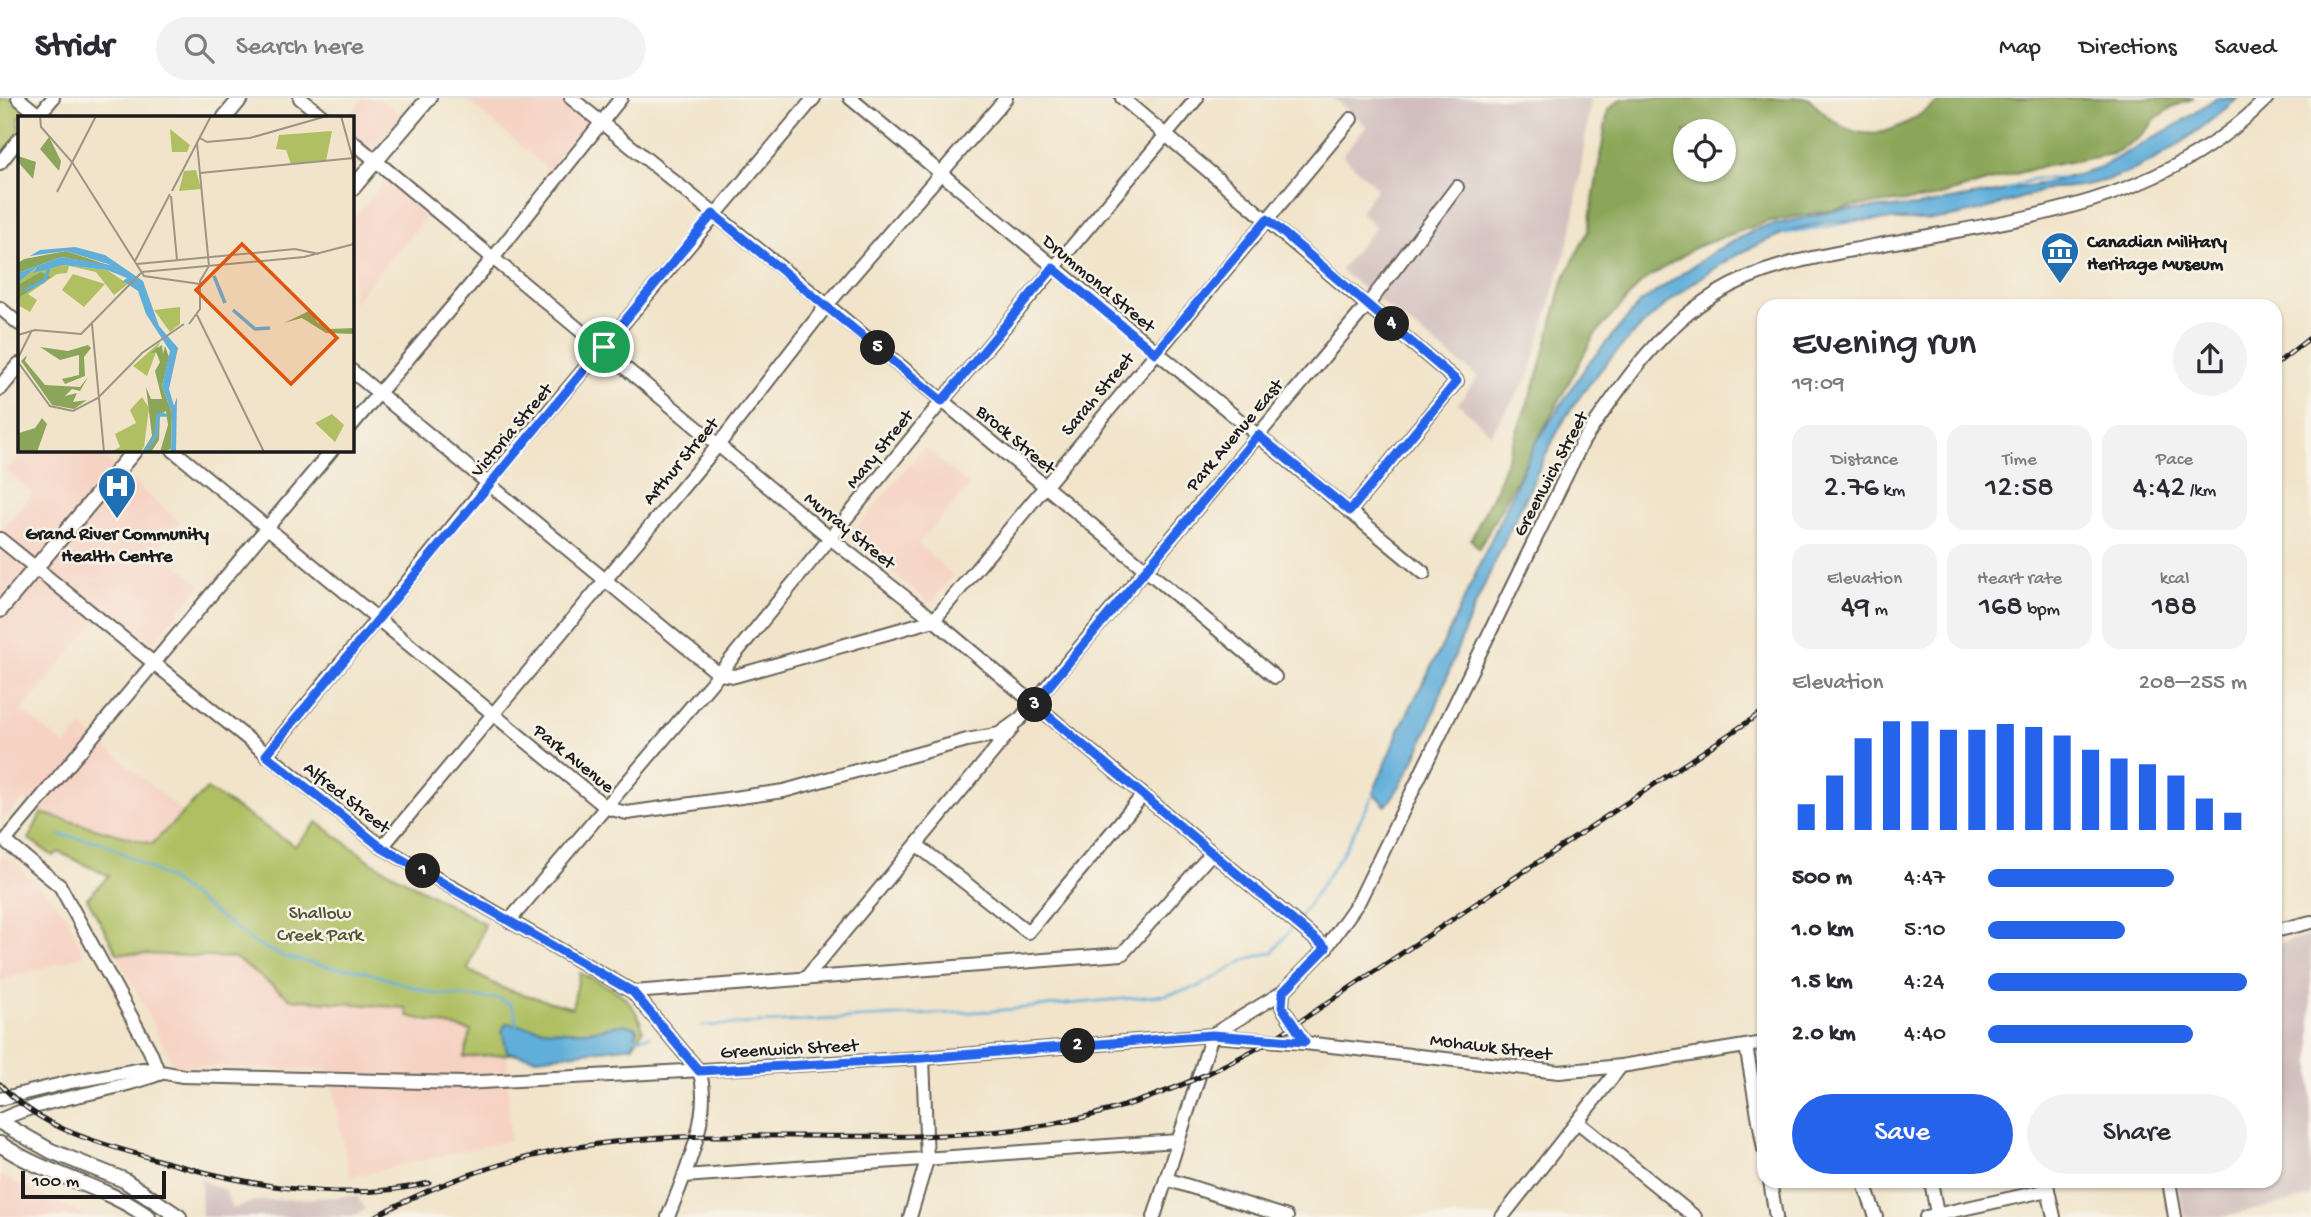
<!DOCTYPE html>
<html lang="en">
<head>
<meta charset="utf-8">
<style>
  :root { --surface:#fff; --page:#f2f2f3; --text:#2b2b33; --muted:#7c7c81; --line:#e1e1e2; --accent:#2563eb }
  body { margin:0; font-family:"Gochi Hand",sans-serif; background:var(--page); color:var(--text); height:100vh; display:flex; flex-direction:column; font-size:26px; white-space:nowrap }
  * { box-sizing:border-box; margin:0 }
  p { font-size:23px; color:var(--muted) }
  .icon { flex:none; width:38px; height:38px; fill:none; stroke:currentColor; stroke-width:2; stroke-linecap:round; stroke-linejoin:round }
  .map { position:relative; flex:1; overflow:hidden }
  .panel { position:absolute; left:1757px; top:201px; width:525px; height:889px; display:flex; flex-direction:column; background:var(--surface); border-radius:21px; box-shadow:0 2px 5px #0004 }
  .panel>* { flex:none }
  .fabs { position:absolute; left:1673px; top:21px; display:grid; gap:14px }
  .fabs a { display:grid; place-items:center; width:63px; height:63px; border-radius:50%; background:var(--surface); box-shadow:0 2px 5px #0004; font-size:35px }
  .scale { position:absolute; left:21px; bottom:18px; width:145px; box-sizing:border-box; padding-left:7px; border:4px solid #1c1c1c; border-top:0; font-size:19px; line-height:24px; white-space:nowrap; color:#1c1c1c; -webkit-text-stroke:5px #f7f3e8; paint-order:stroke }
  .pin { position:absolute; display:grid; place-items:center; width:60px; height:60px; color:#fff; margin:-30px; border:4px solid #fff; border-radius:50%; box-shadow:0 2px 7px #0007 }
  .km { position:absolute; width:35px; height:35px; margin:-18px; border-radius:50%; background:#222; color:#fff; font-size:19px; line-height:35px; text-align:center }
  .round { display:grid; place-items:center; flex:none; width:74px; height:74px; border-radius:37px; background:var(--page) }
  .head { display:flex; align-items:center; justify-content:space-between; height:119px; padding:0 35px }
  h1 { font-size:38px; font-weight:600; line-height:52px }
  .metrics { display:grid; grid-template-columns:repeat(3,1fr); gap:10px; height:119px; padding:7px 35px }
  .metrics div { display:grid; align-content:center; border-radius:18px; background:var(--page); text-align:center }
  .metrics b { font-size:30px; font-weight:600 }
  .metrics small { font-size:19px; font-weight:400 }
  .metrics p { font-size:19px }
  .chart { height:196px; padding:14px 35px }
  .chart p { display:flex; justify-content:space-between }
  .chart svg { width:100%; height:126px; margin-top:7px; stroke:var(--accent); stroke-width:6 }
  .primary-button { display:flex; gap:14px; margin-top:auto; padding:14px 35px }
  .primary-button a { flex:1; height:80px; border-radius:42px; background:var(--accent); color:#fff; font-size:28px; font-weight:600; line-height:80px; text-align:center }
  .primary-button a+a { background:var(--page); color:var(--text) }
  ul { padding:0 35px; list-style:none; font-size:23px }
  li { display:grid; grid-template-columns:112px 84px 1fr; align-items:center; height:52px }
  li i { height:18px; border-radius:9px; background:var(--accent) }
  header { display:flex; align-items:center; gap:42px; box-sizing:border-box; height:98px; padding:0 35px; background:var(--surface); border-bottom:2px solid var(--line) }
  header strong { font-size:33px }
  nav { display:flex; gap:38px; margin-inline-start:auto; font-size:24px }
  .search { width:490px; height:63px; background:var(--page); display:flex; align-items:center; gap:18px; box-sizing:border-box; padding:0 24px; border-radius:38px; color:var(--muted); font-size:26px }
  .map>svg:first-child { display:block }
  .built { fill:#f6d2c3 }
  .industrial { fill:#d1bfbd }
  .green { fill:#afbf62; stroke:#666e3f; stroke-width:2 }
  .forest { fill:#8ba658; stroke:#54613a; stroke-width:2; fill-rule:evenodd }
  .water { fill:#61aeda; stroke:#3e657b; stroke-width:2 }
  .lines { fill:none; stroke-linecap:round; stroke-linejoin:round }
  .stream { stroke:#61aeda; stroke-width:2.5 }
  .minor-casing { stroke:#676259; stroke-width:16 }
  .major-casing { stroke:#676259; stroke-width:18 }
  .minor { stroke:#fff; stroke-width:12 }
  .major { stroke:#fff; stroke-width:14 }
  .rail-casing { stroke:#1c1c1c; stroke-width:5 }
  .rail { stroke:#f7f3e8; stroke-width:2.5; stroke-dasharray:8; stroke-linecap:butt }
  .route-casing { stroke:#fff; stroke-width:14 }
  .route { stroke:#2563eb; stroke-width:9 }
  .labels { text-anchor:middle; stroke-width:5; stroke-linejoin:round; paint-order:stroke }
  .poi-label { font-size:19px; font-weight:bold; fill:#1c1c1c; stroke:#f7f3e8; text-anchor:start }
  .street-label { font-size:19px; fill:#1c1c1c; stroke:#f7f3e8 }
  .park-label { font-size:19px; fill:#4f5534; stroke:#f7f3e8 }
  .inset-river { fill:none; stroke:#61aeda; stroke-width:3.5 }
  .inset-road { fill:none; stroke:#9c9484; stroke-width:2 }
  .view { fill:#de560d; fill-opacity:0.15; stroke:#de560d; stroke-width:3.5 }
  .inset-edge { fill:none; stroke:#1c1c1c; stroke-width:3.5 }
</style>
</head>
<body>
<header>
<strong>Stridr</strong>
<div class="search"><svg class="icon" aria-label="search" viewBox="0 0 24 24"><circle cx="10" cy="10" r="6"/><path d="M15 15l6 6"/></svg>Search here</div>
<nav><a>Map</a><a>Directions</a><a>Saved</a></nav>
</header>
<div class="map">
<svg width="2311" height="1119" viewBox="0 0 2311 1119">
  <rect width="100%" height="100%" fill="#f7f3e8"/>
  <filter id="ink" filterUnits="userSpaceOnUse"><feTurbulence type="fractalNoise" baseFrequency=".0143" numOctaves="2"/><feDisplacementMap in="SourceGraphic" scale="14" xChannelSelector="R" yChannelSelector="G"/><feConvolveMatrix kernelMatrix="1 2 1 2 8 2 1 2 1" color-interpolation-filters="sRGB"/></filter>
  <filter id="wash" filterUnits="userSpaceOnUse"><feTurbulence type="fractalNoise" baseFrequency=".00686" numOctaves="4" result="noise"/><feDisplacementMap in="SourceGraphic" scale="28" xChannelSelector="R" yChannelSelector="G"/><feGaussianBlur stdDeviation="1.57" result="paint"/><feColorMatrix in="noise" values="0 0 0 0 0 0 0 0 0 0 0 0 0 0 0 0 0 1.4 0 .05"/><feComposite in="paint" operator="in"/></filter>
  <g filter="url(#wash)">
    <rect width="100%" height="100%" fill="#f1e4ca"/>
    <g class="built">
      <path d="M364 0H379L401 18 352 78V19H348Z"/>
      <path d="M465 0H557L587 25 549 72Z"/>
      <path d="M385 83 426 118 353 205 352 122Z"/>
      <path d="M924 349 970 388 918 446 953 477 931 506 849 440Z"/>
      <path d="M24 352H95L180 424 157 451 201 487 153 544 108 509 21 613 65 647 82 628 183 715 152 746 41 715 24 701 0 724V435L33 395 6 373Z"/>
      <path d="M0 758 15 765 65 815 84 857 0 883Z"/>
      <path d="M117 855 235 860 291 901 407 910 409 918 471 933 465 959 507 958 510 1042 350 1079 329 972 174 968Z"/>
      <path d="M0 1077 89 1119H0Z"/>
    </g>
    <g class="industrial">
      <path d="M1333 0H1591L1572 132 1529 278 1491 336 1458 305 1478 279 1340 172 1376 129 1360 114 1377 90 1342 57 1367 28Z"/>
      <path d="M2311 838V1099L2223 1119H2185L2177 1083H2275V846Z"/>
      <path d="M201 1082 225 1092 232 1111 256 1103 357 1098 365 1111 353 1119H202Z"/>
    </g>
    <g class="green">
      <path d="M0 0H18L37 19H19V41L0 65Z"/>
      <path d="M207 691 295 748 317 724 373 765 485 826 468 872 502 890 572 910 580 875C611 890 633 895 643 932L633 948 464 959 471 933 408 918 406 910 291 901 235 860 117 855 87 800 109 778 59 754 53 758 29 741 41 715 152 746Z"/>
    </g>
    <path class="forest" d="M1622 0H1809C1858 56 1892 38 1944 0H2194L2171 10 2155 22 2140 39 2113 56 2036 70 1927 101 1854 108 1766 124 1696 149 1641 185 1594 238 1479 451 1471 441 1496 390 1539 274 1563 183 1588 133 1608 12ZM1685 33H1724V72H1685Z"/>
    <g class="water">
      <path d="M2216 0H2238C2184 46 2126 91 2051 90 2007 104 1960 123 1913 122 1870 122 1822 120 1782 136 1698 168 1619 240 1569 314 1552 341 1539 371 1526 399 1505 442 1484 485 1466 529 1441 588 1426 656 1386 708L1373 695 1400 630 1448 536 1534 348 1587 267 1640 205 1716 152 1759 130 1839 112 1917 108 2046 85 2095 72 2178 26Z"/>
      <path d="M506 925C536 930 565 936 595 932 610 931 622 921 637 931L633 948 536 960 507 954 502 933Z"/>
    </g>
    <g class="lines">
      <g class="stream">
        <path d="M2006 92 2033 81 2064 80"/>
        <path d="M1817 128 1783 136 1853 124"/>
        <path d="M60 737 101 744 128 758 169 781 256 846 285 859 330 869 360 872 435 896 499 901 510 906 514 912 517 928"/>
        <path d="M1298 822 1341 758 1374 696"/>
        <path d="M702 928 992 913 1165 897 1198 889 1247 861 1273 854 1294 827"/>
        <path d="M633 941 650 938"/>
      </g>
    </g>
  </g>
  <g filter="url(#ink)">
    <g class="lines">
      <defs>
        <g id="minor">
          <path d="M18 0 41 19"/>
          <path d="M300 0 323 19"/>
          <path d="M571 0 827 207 1275 579"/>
          <path d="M850 0 1424 475"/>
          <path d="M1122 0 1457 283 1350 413"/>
          <path d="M37 19 53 0"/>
          <path d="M352 43 830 440 934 522 1326 850"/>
          <path d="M0 65 19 41"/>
          <path d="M0 210 19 226"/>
          <path d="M352 273 719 576 735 578 934 522 1351 21"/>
          <path d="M352 327 494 159 621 0"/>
          <path d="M173 352 607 710 627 715 784 693 967 642 999 636 1020 621 1369 205 1457 89"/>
          <path d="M0 441 382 749 633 894 1122 856 1211 756"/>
          <path d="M266 657 488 385 814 0"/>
          <path d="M917 747 1028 834 1143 697"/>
          <path d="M382 749 719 346 827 207 1006 0"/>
          <path d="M509 823 719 576 942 303 1197 0"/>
          <path d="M2275 833 2311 824"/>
          <path d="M805 881 1012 631"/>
          <path d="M633 894 699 973C714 1014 683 1080 668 1119"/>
          <path d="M1283 894 1282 909 1305 945"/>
          <path d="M1213 938 1305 945 1559 974 1621 968 1764 945"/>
          <path d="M1746 948 1764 1051"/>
          <path d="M159 976 150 953 60 788 5 743 332 352"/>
          <path d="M0 1001 70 984 143 971 183 978 463 985 923 960 1212 937 1283 894 1326 850 1359 803 1583 343C1621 288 1658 231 1717 195 1766 166 1818 159 1873 148 2016 121 2160 109 2267 0"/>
          <path d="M0 1022C51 998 107 996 159 976"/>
          <path d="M1579 1025 1695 1119"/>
          <path d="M684 1078 1177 1043"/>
          <path d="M1166 1081 1287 1119"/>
          <path d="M1770 1083 1776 1119"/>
          <path d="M1863 1083 1876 1119"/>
          <path d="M1931 1083 1937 1116"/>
          <path d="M2046 1083 2054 1119"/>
          <path d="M2169 1083 2175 1119"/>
          <path d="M910 1119 927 1062 923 960"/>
          <path d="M1154 1119 1212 937"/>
          <path d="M1502 1119 1621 968"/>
          <path d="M1926 1119 2048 1092"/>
        </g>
        <g id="major">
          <path d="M225 19 241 0"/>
          <path d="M352 91 429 0"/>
          <path d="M0 290 19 267"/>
          <path d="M0 512 135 352"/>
          <path d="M0 1024 51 1053 124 1082 179 1119"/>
          <path d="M0 1046C46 1078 103 1086 148 1119"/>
        </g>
      </defs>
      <use href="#minor" class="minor-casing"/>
      <use href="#major" class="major-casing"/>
      <use href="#minor" class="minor"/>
      <use href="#major" class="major"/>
      <defs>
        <g id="rail">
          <path d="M2275 267 2311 239"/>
          <path d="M0 986C41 1031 95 1044 151 1060 238 1085 339 1107 429 1085"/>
          <path d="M374 1119C446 1080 524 1055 605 1045 742 1028 882 1048 1019 1031 1109 1020 1194 987 1272 942L1764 613"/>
        </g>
      </defs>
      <use href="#rail" class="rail-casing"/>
      <use href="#rail" class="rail"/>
    </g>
  </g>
  <g class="lines" filter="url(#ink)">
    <defs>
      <path id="route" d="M713 116 942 303 1053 170 1155 255 1267 121 1457 283 1350 413 1258 337 1034 606 1326 850 1283 894 1282 909 1305 944 1212 937 923 960 699 973 633 894 382 750 266 657Z"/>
    </defs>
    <use href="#route" class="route-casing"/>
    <use href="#route" class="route"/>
  </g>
  <defs>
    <symbol id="museum-pin" viewBox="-11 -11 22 30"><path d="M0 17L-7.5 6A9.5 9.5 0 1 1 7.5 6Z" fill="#1f6fb2" stroke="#f7f3e8"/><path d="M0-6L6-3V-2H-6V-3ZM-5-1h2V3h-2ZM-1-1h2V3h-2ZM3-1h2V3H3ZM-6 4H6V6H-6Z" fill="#fff"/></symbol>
    <symbol id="hospital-pin" viewBox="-11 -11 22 30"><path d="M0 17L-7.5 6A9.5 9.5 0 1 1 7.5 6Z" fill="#1f6fb2" stroke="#f7f3e8"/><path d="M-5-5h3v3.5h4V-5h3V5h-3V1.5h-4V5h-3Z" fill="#fff"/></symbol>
  </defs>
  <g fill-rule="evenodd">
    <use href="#museum-pin" x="2038" y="131" width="44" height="60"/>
    <use href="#hospital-pin" x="95" y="366" width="44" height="60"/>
  </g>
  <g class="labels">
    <g class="poi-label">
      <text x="2087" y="149">Canadian Military<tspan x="2087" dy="22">Heritage Museum</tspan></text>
      <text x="117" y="441" text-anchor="middle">Grand River Community<tspan x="117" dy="22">Health Centre</tspan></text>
    </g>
    <g class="street-label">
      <text transform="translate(1100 184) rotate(40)" y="7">Drummond Street</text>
      <text transform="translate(1096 295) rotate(-50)" y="7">Sarah Street</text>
      <text transform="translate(510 331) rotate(-50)" y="7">Victoria Street</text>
      <text transform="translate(1233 336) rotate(-50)" y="7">Park Avenue East</text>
      <text transform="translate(1017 340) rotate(40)" y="7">Brock Street</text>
      <text transform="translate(878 350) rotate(-51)" y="7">Mary Street</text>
      <text transform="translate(679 362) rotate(-50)" y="7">Arthur Street</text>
      <text transform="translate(1549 375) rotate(-62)" y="7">Greenwich Street</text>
      <text transform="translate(851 431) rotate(39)" y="7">Murray Street</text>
      <text transform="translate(575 659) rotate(39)" y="7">Park Avenue</text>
      <text transform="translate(348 698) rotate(38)" y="7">Alfred Street</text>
      <text transform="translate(1491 947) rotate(7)" y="7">Mohawk Street</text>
      <text transform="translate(789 949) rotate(-3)" y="7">Greenwich Street</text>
    </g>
    <g class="park-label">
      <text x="320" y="820">Shallow<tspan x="320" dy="22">Creek Park</tspan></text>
    </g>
  </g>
  <g transform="translate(18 18)">
    <rect width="336" height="336" fill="#f1e4ca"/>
    <path d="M152 13 172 29 169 36H154ZM314 15 308 45 273 48 268 34 258 33 261 19ZM178 54 183 73 161 75 166 55ZM45 149 89 154 110 168 96 179 78 156 51 150 49 157 39 158 10 178 19 184 12 196 0 189V166L5 161 20 151ZM55 158 87 168 66 191 44 174ZM162 191V208L152 216 136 194ZM142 226 129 260 115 250 96 267ZM124 281 131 292 126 331 122 336H93L102 331 97 318 118 307 112 294ZM314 298 326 309 317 326 297 307Z" fill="#afbf62"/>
    <path d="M31 21 43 45 41 55 22 33ZM0 40 18 46 15 63 0 46ZM48 135 93 150 43 141 0 157V147L6 143ZM23 156 33 161 0 182V169ZM293 194 299 206 312 213 336 212V218L308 217 284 202 266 207ZM70 229 73 232 66 241 67 260 47 268 44 263 61 259V239L42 244 22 231 50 235ZM144 229 145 238 147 230 151 241 144 270 154 297 153 333 142 336 150 309 148 295 142 299 141 324 133 336H124L134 320 128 271 133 283H144L137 255 142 246 138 236 132 237ZM9 239 7 245 27 269 62 271 70 261 62 275 54 273 47 280 59 277 55 286 69 284 56 293 34 289 3 245ZM24 302 29 308 19 336H0L1 317 17 312Z" fill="#8ba658"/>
    <path d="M57 131 87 139 125 165 141 210 160 232 151 273 156 290 159 281 158 336H153L154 297 144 270 152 235 128 198 120 175 105 165 109 162 89 154 45 149 15 157 19 151 0 166V157L43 141 93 149 48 135 12 140 0 147 22 134Z" fill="#61aeda"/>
    <path class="inset-river" d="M196 160 207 187M7 174 26 165 31 153M215 194 237 213 252 212M127 336 138 319 140 299H149"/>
    <path class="inset-road" d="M22 0 23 11 54 46 126 160 182 168M323 0 336 47M182 22 189 26 232 22 309 0M182 57 336 42M154 75 193 0M39 76 78 0M153 80 159 144M117 145 152 78M119 148 277 133 301 138M179 199 246 336M74 208 86 336M171 208 182 193V165L191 150 179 27M0 219 17 214 63 218 124 156 286 141 336 128M0 242 14 214M0 246 32 290 55 295 80 282 124 237 166 208"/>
    <path class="view" d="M224 128 319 222 273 268 178 174Z"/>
    <rect width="336" height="336" class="inset-edge"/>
  </g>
</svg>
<div class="fabs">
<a><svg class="icon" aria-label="locate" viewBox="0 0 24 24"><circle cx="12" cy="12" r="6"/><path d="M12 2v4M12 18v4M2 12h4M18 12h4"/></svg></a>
</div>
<div class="scale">100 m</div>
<div class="pin" style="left:604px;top:249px;background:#1e9e55"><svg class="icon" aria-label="arrive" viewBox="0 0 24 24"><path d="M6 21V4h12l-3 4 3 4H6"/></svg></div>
<b class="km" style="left:423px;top:773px">1</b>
<b class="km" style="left:1078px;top:948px">2</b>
<b class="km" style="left:1035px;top:607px">3</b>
<b class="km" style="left:1392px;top:226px">4</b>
<b class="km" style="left:878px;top:250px">5</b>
<section class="panel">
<div class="head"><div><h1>Evening run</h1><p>19:09</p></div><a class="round"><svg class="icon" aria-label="share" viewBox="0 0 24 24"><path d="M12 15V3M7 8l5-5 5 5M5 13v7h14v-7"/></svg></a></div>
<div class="metrics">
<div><p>Distance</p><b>2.76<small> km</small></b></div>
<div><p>Time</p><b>12:58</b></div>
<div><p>Pace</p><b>4:42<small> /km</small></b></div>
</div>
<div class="metrics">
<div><p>Elevation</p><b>49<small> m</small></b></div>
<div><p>Heart rate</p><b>168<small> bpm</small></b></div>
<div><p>kcal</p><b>188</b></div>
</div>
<div class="chart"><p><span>Elevation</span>208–255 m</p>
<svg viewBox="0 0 160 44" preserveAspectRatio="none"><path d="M5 44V35M15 44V25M25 44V12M35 44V6M45 44V6M55 44V9M65 44V9M75 44V7M85 44V8M95 44V11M105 44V16M115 44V19M125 44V21M135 44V25M145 44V33M155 44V38"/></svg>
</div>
<ul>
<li><b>500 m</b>4:47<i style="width:72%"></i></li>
<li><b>1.0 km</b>5:10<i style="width:53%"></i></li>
<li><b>1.5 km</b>4:24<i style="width:100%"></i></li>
<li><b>2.0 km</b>4:40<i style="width:79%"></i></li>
</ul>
<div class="primary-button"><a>Save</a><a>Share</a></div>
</section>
</div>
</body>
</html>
